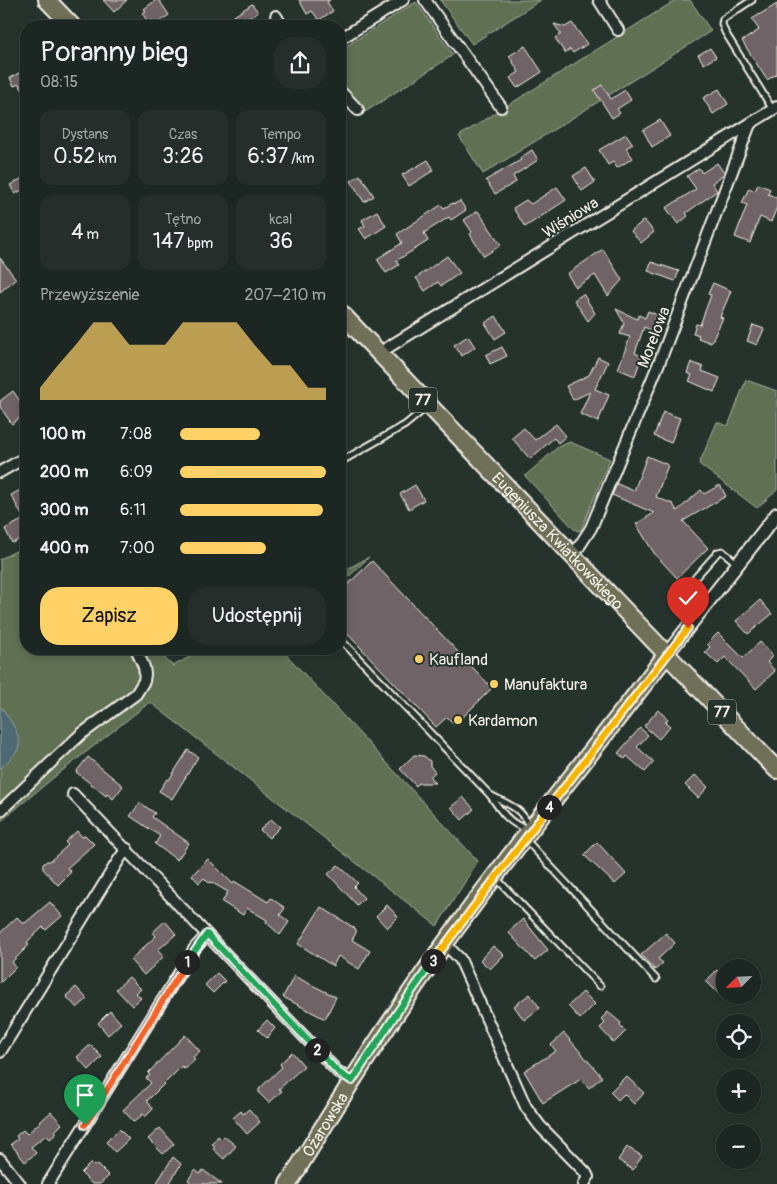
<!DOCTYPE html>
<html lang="pl">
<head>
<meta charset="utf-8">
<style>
  :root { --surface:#1c2622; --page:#252e2a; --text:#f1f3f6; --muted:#a0a5a5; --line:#3a4340; --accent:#ffd166 }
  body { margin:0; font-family:Pangolin,sans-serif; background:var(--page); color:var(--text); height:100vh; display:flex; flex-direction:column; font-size:19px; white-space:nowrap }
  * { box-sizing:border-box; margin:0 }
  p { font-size:16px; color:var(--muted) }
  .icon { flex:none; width:28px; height:28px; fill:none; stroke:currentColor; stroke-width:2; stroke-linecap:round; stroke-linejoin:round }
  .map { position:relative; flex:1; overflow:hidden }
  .drawer { position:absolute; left:20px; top:20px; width:326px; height:635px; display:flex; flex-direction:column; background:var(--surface); border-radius:20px; box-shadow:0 2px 8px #0003,0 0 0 1px var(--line) }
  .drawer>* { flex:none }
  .needle { width:32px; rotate:246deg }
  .controls { position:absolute; left:716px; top:959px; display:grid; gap:10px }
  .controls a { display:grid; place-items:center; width:45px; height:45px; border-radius:50%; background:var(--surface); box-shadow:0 2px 8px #0003,0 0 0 1px var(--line); font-size:25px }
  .pin { position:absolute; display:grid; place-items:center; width:42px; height:42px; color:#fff; margin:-51px -21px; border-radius:50% 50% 50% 0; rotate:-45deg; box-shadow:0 0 5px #0007 }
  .pin .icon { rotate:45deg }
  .km { position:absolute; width:25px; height:25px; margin:-12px; border-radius:50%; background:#222; color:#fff; font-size:14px; line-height:25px; text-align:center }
  .round { display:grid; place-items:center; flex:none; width:52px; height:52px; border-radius:20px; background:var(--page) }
  .summary { display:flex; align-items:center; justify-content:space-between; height:85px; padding:0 20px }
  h1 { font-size:28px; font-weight:600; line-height:38px }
  .figures { display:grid; grid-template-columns:repeat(3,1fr); gap:8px; height:85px; padding:5px 20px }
  .figures div { display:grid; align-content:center; border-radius:12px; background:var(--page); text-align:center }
  .figures b { font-size:21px; font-weight:600 }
  .figures small { font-size:14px; font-weight:400 }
  .figures p { font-size:14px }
  .chart { height:140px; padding:10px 20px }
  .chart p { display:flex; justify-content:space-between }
  .chart svg { width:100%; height:90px; margin-top:5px; fill:var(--accent); opacity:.7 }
  .button { display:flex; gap:10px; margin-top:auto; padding:10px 20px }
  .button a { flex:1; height:58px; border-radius:20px; background:var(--accent); color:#111; font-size:20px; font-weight:600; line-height:58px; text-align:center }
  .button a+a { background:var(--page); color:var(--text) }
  ul { padding:0 20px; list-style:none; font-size:16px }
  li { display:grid; grid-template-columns:80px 60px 1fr; align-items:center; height:38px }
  li i { height:12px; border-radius:6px; background:var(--accent) }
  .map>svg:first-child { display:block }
  .green { fill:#607052; stroke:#aab09d }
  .water { fill:#4e6973; stroke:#909fa2 }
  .building { fill:#706468; stroke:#f4f1e8 }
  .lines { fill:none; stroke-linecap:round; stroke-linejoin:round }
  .service-casing { stroke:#f4f1e8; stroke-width:9 }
  .minor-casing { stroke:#f4f1e8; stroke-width:14 }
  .tertiary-casing { stroke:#f4f1e8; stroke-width:16 }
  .primary-casing { stroke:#f4f1e8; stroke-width:20 }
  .service { stroke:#26332d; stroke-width:5 }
  .minor { stroke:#26332d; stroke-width:10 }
  .tertiary { stroke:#26332d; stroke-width:12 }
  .primary { stroke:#706f59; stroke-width:16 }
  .split-1-casing { stroke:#fff; stroke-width:10 }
  .split-2-casing { stroke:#fff; stroke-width:10 }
  .split-3-casing { stroke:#fff; stroke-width:10 }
  .split-4-casing { stroke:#fff; stroke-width:10 }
  .split-5-casing { stroke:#fff; stroke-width:10 }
  .split-1 { stroke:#f0652b; stroke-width:6 }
  .split-2 { stroke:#22a559; stroke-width:6 }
  .split-3 { stroke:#22a559; stroke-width:6 }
  .split-4 { stroke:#f5b400; stroke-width:6 }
  .split-5 { stroke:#f5b400; stroke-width:6 }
  .poi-dot { fill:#ffd166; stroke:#26332d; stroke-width:2 }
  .labels { text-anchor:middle; stroke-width:4; stroke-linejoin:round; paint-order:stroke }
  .shield { fill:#26332d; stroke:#b6b8b0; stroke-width:1 }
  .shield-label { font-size:15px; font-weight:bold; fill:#f4f1e8 }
  .street-label { font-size:16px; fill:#f4f1e8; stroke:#26332d }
  .poi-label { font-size:16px; fill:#f4f1e8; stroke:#26332d; text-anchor:start }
</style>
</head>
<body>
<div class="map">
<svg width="777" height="1184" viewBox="0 0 777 1184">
  <rect width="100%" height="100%" fill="#26332d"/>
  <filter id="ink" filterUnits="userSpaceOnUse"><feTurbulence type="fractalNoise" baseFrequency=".02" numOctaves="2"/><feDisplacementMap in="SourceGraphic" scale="10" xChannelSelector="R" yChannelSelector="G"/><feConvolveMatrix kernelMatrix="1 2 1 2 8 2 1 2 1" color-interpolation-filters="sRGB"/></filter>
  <g filter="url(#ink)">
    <g class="green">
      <path d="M440 0H541L472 44Z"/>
      <path d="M676 0H690L711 31 483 174 459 136Z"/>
      <path d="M416 2 453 55 365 112 340 83V50Z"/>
      <path d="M746 380 777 391V490L757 508 699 464 717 422 728 426Z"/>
      <path d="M570 442 610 459 581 530 578 531 574 529 525 476 558 447Z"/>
      <path d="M26 546V649H155L173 666 204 649H281L478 861 437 926 150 702 53 778 0 822V559Z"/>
      <path d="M369 557 340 585V573Z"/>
    </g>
    <path class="water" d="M0 708 3 709C9 719 25 739 17 751 13 757 6 763 0 769Z"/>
    <g class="building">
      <path d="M103 0H127L114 12Z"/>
      <path d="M156 0H159L169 15 155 25 152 20 148 22 142 13 146 11 144 9Z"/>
      <path d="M299 0H330L327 2 333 11 319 20 312 11 307 14Z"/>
      <path d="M252 4 258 12 236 26 231 18Z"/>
      <path d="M777 4V74L767 80 742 41 759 30 752 19Z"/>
      <path d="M572 23 587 44 573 53 570 49 565 53 555 38 561 34 554 24 565 27Z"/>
      <path d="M525 46 542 72 517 88 510 78 519 72 509 56Z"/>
      <path d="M710 48 716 57 704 64 698 55Z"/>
      <path d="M26 69V96L19 84 14 86 10 78Z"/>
      <path d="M602 85 611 99 625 90 631 100 617 109 620 113 612 118 594 90Z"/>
      <path d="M719 89 728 104 713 114 703 98Z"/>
      <path d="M660 120 670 136 652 147 643 130Z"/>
      <path d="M626 134 633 144 626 148 633 158 617 168 613 162 608 165 599 150Z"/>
      <path d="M532 150 538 160 513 176 516 182 495 194 486 180 521 160 520 158Z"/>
      <path d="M428 160 434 170 409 186 402 175Z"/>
      <path d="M717 163 724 173 723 175 712 183 717 191 686 213 688 216 678 224 666 208 696 189 687 176 699 168 702 173Z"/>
      <path d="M586 168 595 182 582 191 573 176Z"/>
      <path d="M360 175 374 196 364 202 351 181Z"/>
      <path d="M26 176V188L15 194 10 185Z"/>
      <path d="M758 184 770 189 768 194 777 198V207L771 222 760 217 750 243 735 237 747 205 742 203 749 188 755 191Z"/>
      <path d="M557 187 566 200 525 227 513 208 526 200 531 204Z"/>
      <path d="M460 201 466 210 451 220 449 217 424 233 428 241 396 261 399 265 386 273 377 259 402 243 397 234 441 205 444 208 453 203 454 204Z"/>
      <path d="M377 211 386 226 366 239 359 229 365 226 362 220Z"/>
      <path d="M478 211 501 245 484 256 474 241 470 234 472 232 464 220Z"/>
      <path d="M644 220 654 232 641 243 631 231Z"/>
      <path d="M603 249 622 280 608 296 595 275 576 287 567 274Z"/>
      <path d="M447 256 460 273 441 286 438 282 425 291 416 278Z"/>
      <path d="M0 258 16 279 0 292Z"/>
      <path d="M651 262 679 271 675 281 648 271Z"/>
      <path d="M713 283 731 291 720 317 723 318 711 343 698 338 699 335 693 333 696 324 700 325 711 295 708 294Z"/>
      <path d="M583 294 595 313 588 321 574 300Z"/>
      <path d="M616 309 637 319 639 315 645 318 648 311 662 317 655 332 644 327 635 353 642 356 635 376 618 369 630 337 620 334 624 323Z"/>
      <path d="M496 316 506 332 495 339 485 323Z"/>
      <path d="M753 325 764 329 757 345 747 341Z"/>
      <path d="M468 336 475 347 462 356 454 345Z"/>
      <path d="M502 347 507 356 490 364 486 355Z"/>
      <path d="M598 357 608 362 595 389 609 395 598 422 580 414 590 392 573 400 566 386 589 375Z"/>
      <path d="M691 362 703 367 702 371 720 378 714 392 689 381 692 375 687 373Z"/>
      <path d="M13 391 26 410V413L12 424 0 407V401Z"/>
      <path d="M663 412 680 418 671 443 654 436Z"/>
      <path d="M556 424 566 436 558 443 554 438 530 459 512 438 524 428 535 440Z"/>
      <path d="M647 456 668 465 656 497 673 504 677 511 701 490 704 494 720 485 726 496 683 521 708 548 677 578 654 553 636 524 654 513 612 495 617 484 634 491Z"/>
      <path d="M415 485 424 500 409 509 400 494Z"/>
      <path d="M26 487V536L12 543 5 529 24 519 11 495Z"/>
      <path d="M372 561 492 688 455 725 447 717 436 727 340 626V592Z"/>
      <path d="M760 600 772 614 748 634 736 621Z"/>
      <path d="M718 633 743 658 760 642 773 656 767 662 775 671 756 689 725 657 718 664 705 652 710 647 707 644Z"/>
      <path d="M658 710 668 719 665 722 670 726 659 739 644 726Z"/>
      <path d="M640 728 648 735 637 747 654 762 645 772 627 756 625 759 618 753Z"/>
      <path d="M188 750 198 757 172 799 159 791 167 779 169 780Z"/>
      <path d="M414 755 424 756 430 761V766L435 772 430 777 435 783H419L416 786 400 769Z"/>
      <path d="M88 757 123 786 113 799 107 794 106 796 76 772Z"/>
      <path d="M695 775 708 787 698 798 685 785Z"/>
      <path d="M463 797 474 809 462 820 451 807Z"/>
      <path d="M140 803 155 813 152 817 189 843 177 860 155 844 160 836 130 816Z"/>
      <path d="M271 819 280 827 269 838 260 830Z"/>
      <path d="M77 831 82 837 85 835 94 844 67 868 71 872 58 885 43 869V864L47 861H50L66 847 68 845 65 842Z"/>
      <path d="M597 842 626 874 615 884 584 855Z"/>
      <path d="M208 859 233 884 234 881 268 902 271 898 285 908 280 915 289 922 280 935 266 922 267 920 247 908 243 915 222 902 228 892 211 882 209 883 204 878 199 883 192 875Z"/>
      <path d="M338 865 358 883 354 887 364 898 357 905 328 874Z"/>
      <path d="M50 902 62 916 46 930 43 927 27 942 29 945 12 962 16 967 0 983V933L17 917 23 923H25Z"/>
      <path d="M387 905 398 917 387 928 376 916Z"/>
      <path d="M321 907 356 929V933L352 940 370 951 359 969 338 956 333 966 298 944Z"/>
      <path d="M523 919 548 950 535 961 508 932Z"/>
      <path d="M165 921 176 934 158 950 164 956 144 975 130 960 156 936 153 932Z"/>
      <path d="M666 933 675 943 658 959 663 963 655 970 641 955Z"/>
      <path d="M493 946 504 955 490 969 480 960Z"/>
      <path d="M717 970 725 977V988L719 994 706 981Z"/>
      <path d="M217 973 225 981 213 993 205 985Z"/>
      <path d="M294 976 336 997 325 1019 283 997Z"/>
      <path d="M129 977 141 989 136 993 141 998 132 1006 116 989Z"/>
      <path d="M76 987 87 999 77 1008 66 996Z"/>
      <path d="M583 992 595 1004 580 1019 568 1006Z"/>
      <path d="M530 994 540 1008 524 1020 514 1006Z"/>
      <path d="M110 1011 121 1023 108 1035 98 1023Z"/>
      <path d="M608 1012 621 1023 620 1025 626 1031 614 1043 600 1028 605 1023 601 1019Z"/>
      <path d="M267 1020 275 1028 267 1038 258 1030Z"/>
      <path d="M564 1033 602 1077 589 1088 581 1079 543 1103 524 1071 556 1051 551 1045Z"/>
      <path d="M185 1035 200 1051 193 1057 195 1060 185 1069 182 1066 147 1101 153 1109 145 1117 143 1114 134 1122 123 1110 151 1083 146 1078 150 1075 148 1073Z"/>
      <path d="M90 1045 102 1057 89 1070 77 1057Z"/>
      <path d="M292 1052 304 1066 279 1089 282 1091 269 1103 259 1093V1089L282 1067 280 1064Z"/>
      <path d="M626 1076 644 1093 634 1104 624 1094 618 1100 610 1092Z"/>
      <path d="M249 1109 260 1122 247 1134 233 1118 241 1111 243 1114Z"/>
      <path d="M51 1112 62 1124 55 1131 57 1133 50 1139 46 1135 31 1147 36 1153 25 1162 11 1144 18 1139 16 1136 23 1130 27 1134Z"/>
      <path d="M160 1128 174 1144 163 1154 148 1139Z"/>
      <path d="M119 1129 129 1139 115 1152 106 1142Z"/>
      <path d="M218 1136 221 1139 224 1136 236 1146 224 1159 213 1149 215 1146 212 1144Z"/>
      <path d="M627 1147 642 1156 633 1170 618 1160Z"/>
      <path d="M173 1157 181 1164 169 1184H156Z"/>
      <path d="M91 1163 94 1166 97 1164 109 1176 100 1184H92L81 1173Z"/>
      <path d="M195 1170 200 1174 203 1170 222 1184H192L188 1180Z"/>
    </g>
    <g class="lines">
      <defs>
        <g id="service">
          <path d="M752 0 723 19 722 24 725 32 773 110"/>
          <path d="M340 462 405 425 428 406"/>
          <path d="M702 609 685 594 686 588 718 552 722 551 738 564"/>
          <path d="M340 639 490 795C500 810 509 824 527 829"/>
          <path d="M490 795C507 804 521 807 529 826"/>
          <path d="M525 839 656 979"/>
          <path d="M496 878 600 986"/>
        </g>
        <g id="minor">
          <path d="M425 0 501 107"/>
          <path d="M599 0 618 30"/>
          <path d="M276 16 282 26"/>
          <path d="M340 39 403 0"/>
          <path d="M340 91 358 110"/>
          <path d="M379 353 777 107"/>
          <path d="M0 472 26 457"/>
          <path d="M573 556 591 528 661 358 750 124"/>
          <path d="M73 794 338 1072 352 1081"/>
          <path d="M0 811 80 735 136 694 144 681 145 674 144 667 136 649"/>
          <path d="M445 944 460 959 526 1107 540 1126 586 1173 588 1177 584 1184"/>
          <path d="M0 1052 120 858 127 849"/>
          <path d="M0 1159 20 1184"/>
          <path d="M48 1184 195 948 207 935"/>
        </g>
        <path id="tertiary" d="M667 654 777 514"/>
        <g id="primary">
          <path d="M47 0 72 26"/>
          <path id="s1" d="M340 312 777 770"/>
          <path id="s2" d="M288 1184C324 1126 359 1067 398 1011 481 887 577 772 667 654"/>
        </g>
      </defs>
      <use href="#service" class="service-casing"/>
      <use href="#minor" class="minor-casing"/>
      <use href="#tertiary" class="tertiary-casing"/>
      <use href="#primary" class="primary-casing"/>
      <use href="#service" class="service"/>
      <use href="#minor" class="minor"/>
      <use href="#tertiary" class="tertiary"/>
      <use href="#primary" class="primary"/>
    </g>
  </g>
  <g class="lines" filter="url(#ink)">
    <defs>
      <path id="split-1" d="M85 1125 187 962"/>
      <path id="split-2" d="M187 962 207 934 317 1050"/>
      <path id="split-3" d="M317 1050 338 1072 352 1081 398 1011 433 961"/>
      <path id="split-4" d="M433 961 549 807"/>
      <path id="split-5" d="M549 807 688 628"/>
    </defs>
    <use href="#split-1" class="split-1-casing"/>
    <use href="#split-2" class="split-2-casing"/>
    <use href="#split-3" class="split-3-casing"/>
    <use href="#split-4" class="split-4-casing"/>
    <use href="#split-5" class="split-5-casing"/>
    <use href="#split-1" class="split-1"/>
    <use href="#split-2" class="split-2"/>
    <use href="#split-3" class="split-3"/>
    <use href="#split-4" class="split-4"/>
    <use href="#split-5" class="split-5"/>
  </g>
  <g class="poi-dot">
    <circle cx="419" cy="659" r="5"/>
    <circle cx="494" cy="684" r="5"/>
    <circle cx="458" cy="720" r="5"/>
  </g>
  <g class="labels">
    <g class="shield">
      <rect x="409" y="387.5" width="28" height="25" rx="4"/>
      <rect x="708" y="699.5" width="28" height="25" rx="4"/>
    </g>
    <g class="shield-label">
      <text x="423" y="405">77</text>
      <text x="722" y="717">77</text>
    </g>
    <g class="street-label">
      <text transform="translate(570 217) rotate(-32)" y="6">Wiśniowa</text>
      <text transform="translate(653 337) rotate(-69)" y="6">Morelowa</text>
      <text dy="6" stroke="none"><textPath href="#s1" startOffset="316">Eugeniusza Kwiatkowskiego</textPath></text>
      <text dy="6" stroke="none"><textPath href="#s2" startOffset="70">Ożarowska</textPath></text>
    </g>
    <g class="poi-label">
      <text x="429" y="665">Kaufland</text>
      <text x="504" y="690">Manufaktura</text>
      <text x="468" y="726">Kardamon</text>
    </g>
  </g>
</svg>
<div class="controls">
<a><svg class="needle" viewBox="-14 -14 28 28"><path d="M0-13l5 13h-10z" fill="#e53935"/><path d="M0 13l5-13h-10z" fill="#a0a5a5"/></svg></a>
<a><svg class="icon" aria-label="locate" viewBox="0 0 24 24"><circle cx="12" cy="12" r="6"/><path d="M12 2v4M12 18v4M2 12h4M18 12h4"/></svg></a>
<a>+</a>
<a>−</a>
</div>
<div class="pin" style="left:85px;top:1125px;background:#1e9e55"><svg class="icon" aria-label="arrive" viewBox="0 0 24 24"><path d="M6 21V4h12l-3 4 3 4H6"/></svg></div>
<div class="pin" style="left:688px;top:628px;background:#d93025"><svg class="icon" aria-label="check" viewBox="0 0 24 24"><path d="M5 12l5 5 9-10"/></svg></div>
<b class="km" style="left:187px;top:962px">1</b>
<b class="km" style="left:317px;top:1050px">2</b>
<b class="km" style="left:433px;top:961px">3</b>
<b class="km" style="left:549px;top:807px">4</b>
<section class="drawer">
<div class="summary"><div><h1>Poranny bieg</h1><p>08:15</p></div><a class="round"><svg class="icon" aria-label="share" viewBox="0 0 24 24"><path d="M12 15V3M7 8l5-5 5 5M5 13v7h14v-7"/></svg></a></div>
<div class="figures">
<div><p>Dystans</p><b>0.52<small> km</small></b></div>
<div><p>Czas</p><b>3:26</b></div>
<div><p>Tempo</p><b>6:37<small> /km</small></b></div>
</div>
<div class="figures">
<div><b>4<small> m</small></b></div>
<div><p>Tętno</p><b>147<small> bpm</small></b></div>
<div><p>kcal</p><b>36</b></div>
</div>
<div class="chart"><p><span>Przewyższenie</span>207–210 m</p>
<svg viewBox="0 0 160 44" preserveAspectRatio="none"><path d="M0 44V38L10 27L20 17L30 6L40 6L50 17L60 17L70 17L80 6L90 6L100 6L110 6L120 17L130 27L140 27L150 38L160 38V44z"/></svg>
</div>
<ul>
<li><b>100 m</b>7:08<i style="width:55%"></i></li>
<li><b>200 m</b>6:09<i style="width:100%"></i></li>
<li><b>300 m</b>6:11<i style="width:98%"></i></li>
<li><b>400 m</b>7:00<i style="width:59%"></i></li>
</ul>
<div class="button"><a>Zapisz</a><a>Udostępnij</a></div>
</section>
</div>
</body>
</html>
